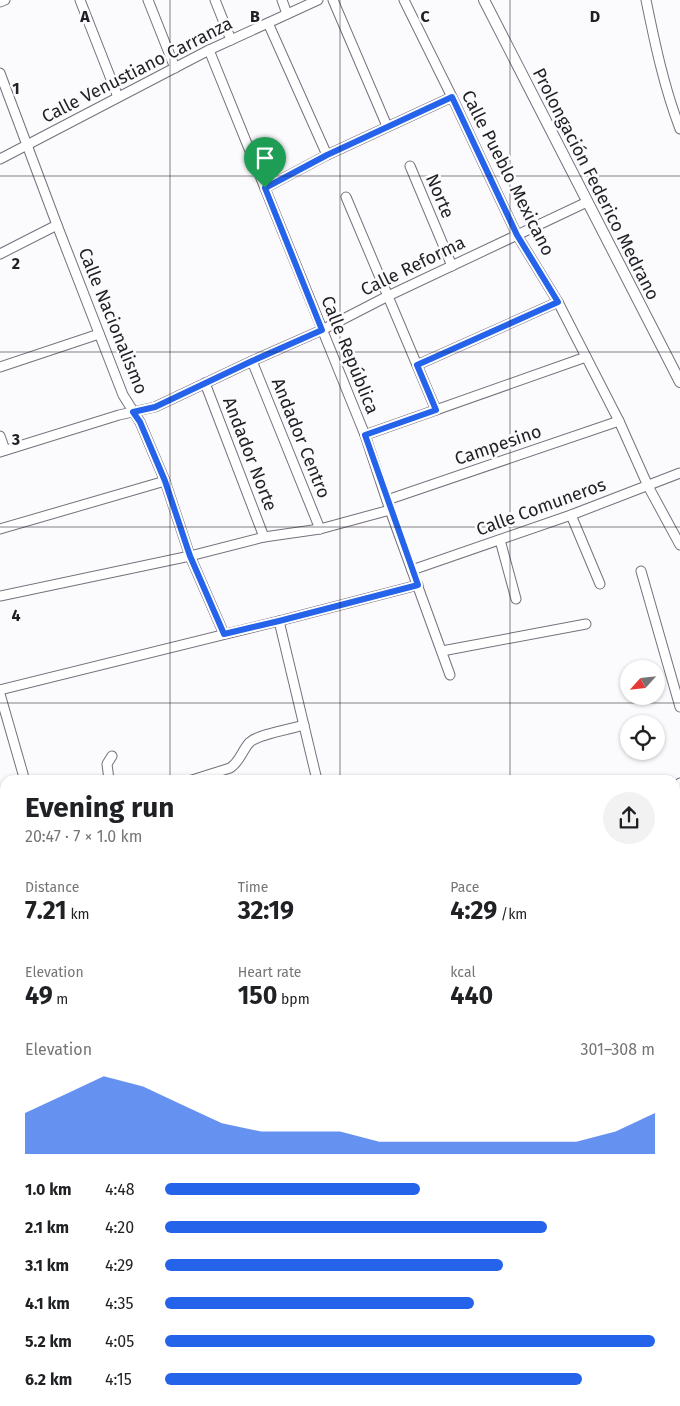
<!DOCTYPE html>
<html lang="en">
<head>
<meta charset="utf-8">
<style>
  :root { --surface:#fff; --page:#f2f2f2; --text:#202124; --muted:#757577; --accent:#2563eb }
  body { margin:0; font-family:"Fira Sans",sans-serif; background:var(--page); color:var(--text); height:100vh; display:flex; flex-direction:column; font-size:19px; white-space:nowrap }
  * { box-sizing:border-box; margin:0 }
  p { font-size:16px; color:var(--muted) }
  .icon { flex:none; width:28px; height:28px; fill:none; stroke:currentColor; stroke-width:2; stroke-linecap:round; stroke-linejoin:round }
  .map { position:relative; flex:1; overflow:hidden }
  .details { position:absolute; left:0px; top:775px; width:680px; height:631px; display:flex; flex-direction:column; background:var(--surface); border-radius:15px 15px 0 0; box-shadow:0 1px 4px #0004 }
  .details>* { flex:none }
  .needle { width:32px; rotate:243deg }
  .fabs { position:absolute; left:620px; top:660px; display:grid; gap:10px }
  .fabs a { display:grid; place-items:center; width:45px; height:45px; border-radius:50%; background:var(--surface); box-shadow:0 1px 4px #0004; font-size:25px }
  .pin { position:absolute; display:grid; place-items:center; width:42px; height:42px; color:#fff; margin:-51px -21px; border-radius:50% 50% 50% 0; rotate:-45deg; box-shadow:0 0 5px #0007 }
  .pin .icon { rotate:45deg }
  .round { display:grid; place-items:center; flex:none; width:52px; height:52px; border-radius:26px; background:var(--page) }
  .head { display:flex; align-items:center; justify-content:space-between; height:85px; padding:0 25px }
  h1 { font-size:28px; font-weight:700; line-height:38px }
  .metrics { display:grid; grid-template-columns:repeat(3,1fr); gap:8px; height:85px; padding:5px 25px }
  .metrics div { display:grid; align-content:center }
  .metrics b { font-size:25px; font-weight:700 }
  .metrics small { font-size:14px; font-weight:400 }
  .metrics p { font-size:14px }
  .chart { height:140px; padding:10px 25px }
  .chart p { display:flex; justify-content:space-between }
  .chart svg { width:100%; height:90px; margin-top:5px; fill:var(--accent); opacity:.7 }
  ul { padding:0 25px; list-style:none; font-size:16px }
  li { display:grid; grid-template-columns:80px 60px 1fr; align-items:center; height:38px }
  li i { height:12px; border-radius:6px; background:var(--accent) }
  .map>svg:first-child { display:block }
  .green { fill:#bdd8c3 }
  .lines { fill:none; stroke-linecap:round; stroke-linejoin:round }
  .river { stroke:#b2eafb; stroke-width:20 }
  .minor-casing { stroke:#76717d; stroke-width:11 }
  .tertiary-casing { stroke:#76717d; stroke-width:12 }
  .minor { stroke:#fff; stroke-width:9 }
  .tertiary { stroke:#fff; stroke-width:10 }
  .route-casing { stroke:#fff; stroke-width:10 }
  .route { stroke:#2563eb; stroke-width:6 }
  .grid { fill:none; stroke:#211f24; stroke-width:1; stroke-opacity:0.55 }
  .labels { text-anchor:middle; stroke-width:5; stroke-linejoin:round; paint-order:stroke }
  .street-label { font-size:18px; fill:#211f24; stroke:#fbfafd }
  .grid-label { font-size:16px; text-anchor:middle; font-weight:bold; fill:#211f24; stroke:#fbfafd; stroke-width:5; stroke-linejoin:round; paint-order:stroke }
</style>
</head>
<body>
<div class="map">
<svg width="680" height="1406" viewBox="0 0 680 1406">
  <rect width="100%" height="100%" fill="#fbfafd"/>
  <g class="green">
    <path d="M680 795V846L675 854V802Z"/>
    <path d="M5 1060V1383H0V1062Z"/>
  </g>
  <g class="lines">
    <g class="river">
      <path d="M675 832 680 826"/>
      <path d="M675 1149 680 1148"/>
      <path d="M0 1350 5 1348"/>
    </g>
    <defs>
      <g id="minor">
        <path d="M80 0 118 97"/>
        <path d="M148 0 175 68"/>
        <path d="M215 0 231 40"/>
        <path d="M282 0 287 14"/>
        <path d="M333 0 387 126"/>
        <path d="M404 0 452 97 517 235 558 302 619 421 648 486 680 545"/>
        <path d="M646 0C655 44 664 87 680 129"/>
        <path d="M0 2 5 0"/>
        <path d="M268 23 327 155"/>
        <path d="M209 50 365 435 390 510 450 675"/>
        <path d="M0 73 57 225 123 395 140 422 165 481 190 556 224 634"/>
        <path d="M0 159 209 50 318 0"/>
        <path d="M410 166 452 266"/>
        <path d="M265 188 327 155 452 97"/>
        <path d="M346 197 436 410"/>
        <path d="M0 254 57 225"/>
        <path d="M252 361 320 529"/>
        <path d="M417 365 558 302"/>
        <path d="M0 367 99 334"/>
        <path d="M205 383 264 537"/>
        <path d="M365 435 586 357"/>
        <path d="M0 436 5 450"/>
        <path d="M0 452 119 415 155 407 252 361 322 330 388 296 587 202"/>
        <path d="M387 500 619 421"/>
        <path d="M571 515 600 584"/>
        <path d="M0 529 165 481"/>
        <path d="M500 540 516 599"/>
        <path d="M412 570 571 515 680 473"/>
        <path d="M641 571 680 707"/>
        <path d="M0 596 190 556 264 537 320 529 390 510"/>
        <path d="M279 621 317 780"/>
        <path d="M442 651 586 624"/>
        <path d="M0 690 279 621 418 585"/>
        <path d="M0 694 23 774 24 780"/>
        <path d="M109 780 107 764 112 756"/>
        <path d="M192 780 230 768C240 762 242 750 250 742 259 734 291 729 304 725"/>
        <path d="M675 789 680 783"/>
        <path d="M0 795 5 794"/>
        <path d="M675 877 680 863"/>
        <path d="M675 984 680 983"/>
        <path d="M0 1000 5 1014"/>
        <path d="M675 1335 680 1350"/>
        <path d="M19 1401 20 1406"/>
        <path d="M116 1401 117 1406"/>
        <path d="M454 1401 455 1406"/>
        <path d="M534 1401 536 1406"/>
        <path d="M614 1401 616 1406"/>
        <path d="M390 1406 397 1401"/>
      </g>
      <g id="tertiary">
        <path d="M484 0 680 382"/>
        <path d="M0 1047 5 1045"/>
        <path d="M675 1120H680"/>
        <path d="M675 1195 680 1192"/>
        <path d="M0 1393H5"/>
      </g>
    </defs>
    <use href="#minor" class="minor-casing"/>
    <use href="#tertiary" class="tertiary-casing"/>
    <use href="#minor" class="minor"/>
    <use href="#tertiary" class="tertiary"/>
  </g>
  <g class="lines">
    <defs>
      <path id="route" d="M452 97 517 235 558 302 417 365 436 410 365 435 418 585 279 621 224 634 190 556 165 481 140 422 133 412 155 407 252 361 322 330 265 188 327 155Z"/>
    </defs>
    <use href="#route" class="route-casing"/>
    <use href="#route" class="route"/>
  </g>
  <path class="grid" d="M170 0V780M340 0V780M510 0V780M0 176H680M0 352H680M0 527H680M0 703H680M0 879H5M675 879H680M0 1054H5M675 1054H680M0 1230H5M675 1230H680M170 1401V1406M340 1401V1406M510 1401V1406"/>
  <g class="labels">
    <g class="street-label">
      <text transform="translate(137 70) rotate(-27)" y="6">Calle Venustiano Carranza</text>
      <text transform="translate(508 173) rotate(63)" y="6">Calle Pueblo Mexicano</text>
      <text transform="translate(596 184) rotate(63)" y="6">Prolongación Federico Medrano</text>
      <text transform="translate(440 196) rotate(67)" y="6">Norte</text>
      <text transform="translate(413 266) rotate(-26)" y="6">Calle Reforma</text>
      <text transform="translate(113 321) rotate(68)" y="6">Calle Nacionalismo</text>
      <text transform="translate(350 355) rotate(68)" y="6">Calle República</text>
      <text transform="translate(301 438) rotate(68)" y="6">Andador Centro</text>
      <text transform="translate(498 445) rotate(-19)" y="6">Campesino</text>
      <text transform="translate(250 454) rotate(69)" y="6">Andador Norte</text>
      <text transform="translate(541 507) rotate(-20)" y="6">Calle Comuneros</text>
    </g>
  </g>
  <g class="grid-label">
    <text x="85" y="22">A</text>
    <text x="255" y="22">B</text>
    <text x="425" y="22">C</text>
    <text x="595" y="22">D</text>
    <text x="16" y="94">1</text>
    <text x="16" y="269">2</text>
    <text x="16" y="445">3</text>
    <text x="16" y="621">4</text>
  </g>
</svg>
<div class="fabs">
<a><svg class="needle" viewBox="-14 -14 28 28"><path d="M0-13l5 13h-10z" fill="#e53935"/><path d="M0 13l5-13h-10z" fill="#757577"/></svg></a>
<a><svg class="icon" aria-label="locate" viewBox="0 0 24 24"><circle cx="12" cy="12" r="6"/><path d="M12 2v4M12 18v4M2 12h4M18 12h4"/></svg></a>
</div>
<div class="pin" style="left:265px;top:188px;background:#1e9e55"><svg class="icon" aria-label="arrive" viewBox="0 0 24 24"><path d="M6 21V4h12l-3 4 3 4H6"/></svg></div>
<section class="details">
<div class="head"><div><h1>Evening run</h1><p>20:47 · 7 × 1.0 km</p></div><a class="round"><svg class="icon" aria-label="share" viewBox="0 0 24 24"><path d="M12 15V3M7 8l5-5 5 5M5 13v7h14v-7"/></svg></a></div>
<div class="metrics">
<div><p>Distance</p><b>7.21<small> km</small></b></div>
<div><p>Time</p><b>32:19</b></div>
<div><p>Pace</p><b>4:29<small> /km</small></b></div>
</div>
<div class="metrics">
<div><p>Elevation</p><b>49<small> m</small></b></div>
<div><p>Heart rate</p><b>150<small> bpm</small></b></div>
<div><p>kcal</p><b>440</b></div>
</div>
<div class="chart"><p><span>Elevation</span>301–308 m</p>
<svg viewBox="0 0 160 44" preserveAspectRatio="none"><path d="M0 44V24L10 15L20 6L30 11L40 20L50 29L60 33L70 33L80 33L90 38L100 38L110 38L120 38L130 38L140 38L150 33L160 24V44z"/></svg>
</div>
<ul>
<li><b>1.0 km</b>4:48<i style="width:52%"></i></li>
<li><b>2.1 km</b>4:20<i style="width:78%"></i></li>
<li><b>3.1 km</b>4:29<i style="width:69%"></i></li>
<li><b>4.1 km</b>4:35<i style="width:63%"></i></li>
<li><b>5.2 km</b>4:05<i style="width:100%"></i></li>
<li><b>6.2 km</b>4:15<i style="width:85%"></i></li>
</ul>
</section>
</div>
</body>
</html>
